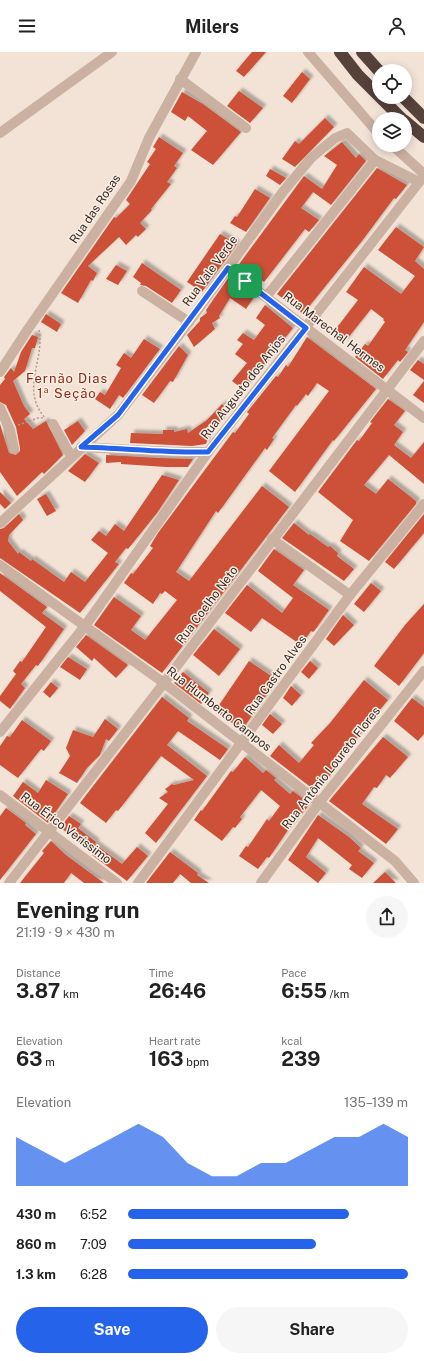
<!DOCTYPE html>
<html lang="en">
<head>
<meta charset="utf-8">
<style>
  :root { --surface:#fff; --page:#f6f6f6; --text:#222; --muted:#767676; --accent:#2563eb }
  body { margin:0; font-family:"Public Sans",sans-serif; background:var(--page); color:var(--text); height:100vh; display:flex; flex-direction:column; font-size:15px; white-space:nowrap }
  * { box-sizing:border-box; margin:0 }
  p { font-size:13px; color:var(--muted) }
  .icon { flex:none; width:22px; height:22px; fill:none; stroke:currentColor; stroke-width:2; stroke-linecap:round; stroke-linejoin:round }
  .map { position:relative; height:831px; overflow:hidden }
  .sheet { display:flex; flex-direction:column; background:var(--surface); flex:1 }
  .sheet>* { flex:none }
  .fabs { position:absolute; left:372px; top:12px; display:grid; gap:8px }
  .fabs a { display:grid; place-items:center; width:40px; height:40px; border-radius:50%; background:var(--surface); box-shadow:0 2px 10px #0003; font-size:20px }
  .pin { position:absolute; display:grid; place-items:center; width:34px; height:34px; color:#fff; margin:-17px; border-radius:8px; box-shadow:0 2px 6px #0006 }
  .round { display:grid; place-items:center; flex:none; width:42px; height:42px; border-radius:21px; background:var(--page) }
  .summary { display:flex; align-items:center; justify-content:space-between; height:68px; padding:0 16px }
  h1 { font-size:22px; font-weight:700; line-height:30px }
  .figures { display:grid; grid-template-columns:repeat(3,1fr); gap:6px; height:68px; padding:4px 16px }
  .figures div { display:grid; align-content:center }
  .figures b { font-size:20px; font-weight:700 }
  .figures small { font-size:11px; font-weight:400 }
  .figures p { font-size:11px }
  .chart { height:112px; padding:8px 16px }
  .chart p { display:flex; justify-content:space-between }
  .chart svg { width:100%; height:72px; margin-top:4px; fill:var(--accent); opacity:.7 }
  .primary-button { display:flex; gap:8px; margin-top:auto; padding:8px 16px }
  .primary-button a { flex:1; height:46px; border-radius:24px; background:var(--accent); color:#fff; font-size:16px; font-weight:700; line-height:46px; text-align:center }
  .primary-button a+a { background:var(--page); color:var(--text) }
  ul { padding:0 16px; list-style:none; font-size:13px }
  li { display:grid; grid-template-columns:64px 48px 1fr; align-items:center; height:30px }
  li i { height:10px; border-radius:5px; background:var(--accent) }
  header { display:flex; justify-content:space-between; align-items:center; height:52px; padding:0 16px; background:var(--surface); font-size:18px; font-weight:700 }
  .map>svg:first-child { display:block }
  .building { fill:#cd5139; filter:url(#shadow) }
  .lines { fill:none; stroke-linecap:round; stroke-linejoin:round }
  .path { stroke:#b69b8c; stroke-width:1.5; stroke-dasharray:2 2; stroke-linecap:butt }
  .minor { stroke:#cab1a2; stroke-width:10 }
  .highway { stroke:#56413b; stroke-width:12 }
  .route-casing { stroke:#fff; stroke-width:8 }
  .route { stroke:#2563eb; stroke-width:5 }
  .labels { text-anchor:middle; stroke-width:3; stroke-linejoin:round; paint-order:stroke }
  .street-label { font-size:12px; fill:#342825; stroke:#faede2 }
  .neighbourhood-label { font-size:13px; letter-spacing:1px; fill:#872b1a; stroke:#faede2 }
</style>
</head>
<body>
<header><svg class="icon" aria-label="menu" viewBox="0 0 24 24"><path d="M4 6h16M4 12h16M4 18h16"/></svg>Milers<svg class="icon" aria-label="person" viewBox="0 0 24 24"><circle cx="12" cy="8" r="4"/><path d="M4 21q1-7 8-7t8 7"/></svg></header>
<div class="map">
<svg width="424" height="831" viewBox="0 0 424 831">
  <defs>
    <filter id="shadow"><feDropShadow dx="3.5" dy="-3.5" stdDeviation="1" flood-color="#0004"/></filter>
  </defs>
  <rect width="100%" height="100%" fill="#f2e3d6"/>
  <g class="building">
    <path d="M252 0H266L244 25 236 19Z"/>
    <path d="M302 20 310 27 292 51 283 44Z"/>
    <path d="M239 39 263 56 250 71 227 54Z"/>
    <path d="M182 40 203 52 241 80 213 113 191 98 207 79 188 64 185 69 171 60Z"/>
    <path d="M325 66 334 75 295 115 282 107 295 89 299 92Z"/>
    <path d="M159 85 183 101 174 114 177 116 167 130 171 132 151 157 152 158 140 171 146 177 138 185 136 183 126 193 119 185 88 214 97 221 93 229 91 228 78 251 61 241 114 165 116 166 130 152 126 148 150 112 147 110 156 97 153 95Z"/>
    <path d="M342 90 356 106 359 102 366 109 331 153 313 140 301 156 319 168 309 180 305 177 264 230 249 219 248 221 237 215 304 124 322 137 337 113 324 104Z"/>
    <path d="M377 116 407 133 396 147 394 146 362 189 303 262 277 242Z"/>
    <path d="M270 117 286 126 280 133 266 124Z"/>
    <path d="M255 137 270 146 246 180 230 171 235 164 237 165Z"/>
    <path d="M396 175 424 195 415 209 424 217V270L405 298 408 300 400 310 398 308 383 327 355 305 365 292 368 294 385 270 383 268 384 267 371 257 344 291 332 282 358 248 346 240 364 215 401 242 415 224 378 198Z"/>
    <path d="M220 182 237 192 202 240 187 230Z"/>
    <path d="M142 211 181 238 172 251 146 234 140 233 141 231 133 225Z"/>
    <path d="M116 213 127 219 118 233 106 227Z"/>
    <path d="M229 225 254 245 246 257 230 246 219 264 220 266 212 271 215 277 194 295 187 283 200 269V266L207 261 206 258Z"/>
    <path d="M265 253 293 276 244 338 232 329 247 311 235 302 243 292 237 288 243 281 254 288 265 273 256 266Z"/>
    <path d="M46 262 61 272 57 280 41 270Z"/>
    <path d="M32 283 38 285 35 296H32L25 319 13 329 24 354 30 362 24 367 33 377 46 369 63 403 44 422 42 420 17 444 0 420V372L9 401 16 403 20 399V396L16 375 6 353 0 350V333L5 327 4 325 11 316 14 320 21 300Z"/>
    <path d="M307 285 376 337 334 389 333 388 295 440 269 419 329 339 317 331 308 344 306 342 297 354 296 353 272 386 274 387 267 398 265 396 218 461 216 459 176 520 189 529 262 434 289 455 162 621 94 573 114 545 141 564 131 578 145 588 177 548 165 539 162 542 160 541 153 552 124 531 131 521 133 522 153 496 150 494 158 481 233 380 235 381 249 362 247 360 276 324 278 325 286 313 288 315Z"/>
    <path d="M144 287 160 297 123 346 119 343 110 357 95 347 100 340 105 343 121 316 116 313 124 301 131 306Z"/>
    <path d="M179 294 188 303 173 330 170 329 154 351 142 343Z"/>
    <path d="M418 308 424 312V328L410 318Z"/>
    <path d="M424 329V351L413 343Z"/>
    <path d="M388 347 405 359 394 373 403 380 394 393 411 406 424 390V432L389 403 364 433 376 442 388 427 416 449V452L369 509 340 489 353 468 318 440 357 388 359 389 372 371 370 370Z"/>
    <path d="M222 352 229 359 210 381 206 392 192 394 130 391 131 381 163 382V378H174V380L187 377 188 381 207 368Z"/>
    <path d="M78 369 85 379 72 393 64 378Z"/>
    <path d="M85 402 99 411 85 430 68 419Z"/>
    <path d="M106 403 160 406 193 407 188 415H166L121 412V410L106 411Z"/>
    <path d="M162 423 179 428 157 461 128 497 126 496 115 510 119 512 115 517 80 561 0 506V477L4 476 19 462 23 468 9 483 8 489 18 502 19 500 31 509 32 507 64 530 71 520 85 530 108 501 91 488 99 479 106 484 115 472 124 479Z"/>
    <path d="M0 440 11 451 5 457 0 452Z"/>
    <path d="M46 442 56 459 47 464 37 447Z"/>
    <path d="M424 462V481L394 517 385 510Z"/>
    <path d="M294 471 309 483 310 482 328 495 330 494 338 501 337 504 354 517 344 529 282 486Z"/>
    <path d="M274 497 304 518 293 533 329 558 315 578 313 580 311 579 301 593 262 566 251 580 225 561 247 533 282 561 293 546 258 519Z"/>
    <path d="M0 521 47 555 42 561 64 577 38 614 36 613 21 632 25 636 10 657 0 649V644L16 622 13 619 20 609 22 610 46 575 0 539Z"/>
    <path d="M371 531 381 539 364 560 354 552Z"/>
    <path d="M424 552V601L399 634 374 614 405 573Z"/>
    <path d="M343 563 354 573 334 594 326 587Z"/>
    <path d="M214 577 240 597 219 624 193 603Z"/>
    <path d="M86 583 128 613 116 626 94 606 92 609 76 595Z"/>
    <path d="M68 605 87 617 80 628 60 615Z"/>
    <path d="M249 609 277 628 242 678 215 659Z"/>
    <path d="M310 609 318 616 309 627 301 620Z"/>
    <path d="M183 620 209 641 201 652 174 631Z"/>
    <path d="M364 628 388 648 333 715 335 717 317 740 270 704 279 693 299 711 314 693 311 691 330 671Z"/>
    <path d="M51 630 58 636 50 646 43 640Z"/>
    <path d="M291 634 301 643 292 654 283 646Z"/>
    <path d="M162 645 189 666 187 669 228 697 220 708 178 679 167 693 207 724 156 791 145 781 168 752 159 746 168 740 165 737 172 732 174 733 194 728 161 704 118 759 116 758 106 771 80 751Z"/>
    <path d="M412 646 424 655V682L418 689 394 669Z"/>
    <path d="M270 662 282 672 273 682 262 673Z"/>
    <path d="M105 667 118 677 109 689 106 687 100 703 87 716 77 731 59 721 70 704 66 696 73 678 93 685Z"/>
    <path d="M22 668 51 689 44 699 41 697 18 726 0 713V694L7 684 10 685Z"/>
    <path d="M383 685 408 705 390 726 386 723 377 736 374 735 362 752 398 777 386 792 329 749Z"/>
    <path d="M245 705 263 721 266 718 276 726 274 728 290 742 293 739 310 752 288 778 269 806 267 805 258 817 239 804 246 794 248 795 267 767 269 769 280 754 261 738 240 765 242 767 235 776 233 775 222 789 194 768 201 758 202 759 231 719 233 720Z"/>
    <path d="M46 728 68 742 48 771 13 744 23 730 38 741Z"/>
    <path d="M6 756 26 771 25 773 36 782 0 828V764Z"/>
    <path d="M318 763 349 785 361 796 358 799 374 811 362 826 349 817 352 813 318 786 306 805 326 821 318 831 288 808Z"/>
    <path d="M69 764 81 772 78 776 96 790 95 792 122 812 137 795 148 804 127 829 92 803 93 801 74 787 75 785 60 776Z"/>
    <path d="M51 789 66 803 104 831H84L71 821 64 831H20L44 801 42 799Z"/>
    <path d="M170 800 198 821 197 823 209 831H191L180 822 173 831H146Z"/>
    <path d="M385 820 396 831H373Z"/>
  </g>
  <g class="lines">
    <g class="path">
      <path d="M39 278C45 309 20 337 45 366"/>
      <path d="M18 373 38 366H45"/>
    </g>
    <g class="minor">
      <path d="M308 0 379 82"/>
      <path d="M180 27 246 76"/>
      <path d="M0 81 112 0"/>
      <path d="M392 93 424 122"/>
      <path d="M228 216 424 366"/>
      <path d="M142 239 189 270"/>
      <path d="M266 245 375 108"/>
      <path d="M0 320 28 277 131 129 149 86 196 0"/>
      <path d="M0 356 10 378 14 397"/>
      <path d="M53 372 71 404"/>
      <path d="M81 395C123 397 166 401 208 400"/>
      <path d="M0 471 118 363 189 270 282 141 311 106 335 86 347 81 375 108 419 130"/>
      <path d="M272 487 350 543"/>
      <path d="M0 513 164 631 395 809 414 831"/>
      <path d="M0 680 85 574 208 400 424 124"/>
      <path d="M0 743 117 831"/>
      <path d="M9 831 164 631 424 289"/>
      <path d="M138 831 350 543 424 452"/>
      <path d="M261 831 319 751 424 619"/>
    </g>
    <g class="highway">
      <path d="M340 0 358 23 402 67"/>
      <path d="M362 0 379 19"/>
      <path d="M403 45 424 66"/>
      <path d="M405 69 424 85"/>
    </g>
  </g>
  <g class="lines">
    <defs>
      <path id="route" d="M228 216 306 276 208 400C166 401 123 396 81 395L118 363Z"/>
    </defs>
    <use href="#route" class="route-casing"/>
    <use href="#route" class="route"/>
  </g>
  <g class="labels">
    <g class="street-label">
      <text transform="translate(95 157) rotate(-56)" y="4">Rua das Rosas</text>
      <text transform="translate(210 219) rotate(-54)" y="4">Rua Vale Verde</text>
      <text transform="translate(334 280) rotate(37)" y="4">Rua Marechal Hermes</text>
      <text transform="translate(243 335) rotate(-52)" y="4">Rua Augusto dos Anjos</text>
      <text transform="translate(207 553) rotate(-53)" y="4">Rua Coelho Neto</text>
      <text transform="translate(276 623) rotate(-54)" y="4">Rua Castro Alves</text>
      <text transform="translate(219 657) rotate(38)" y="4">Rua Humberto Campos</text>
      <text transform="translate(331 716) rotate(-52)" y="4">Rua Antônio Loureto Flores</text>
      <text transform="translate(66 776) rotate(37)" y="4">Rua Érico Veríssimo</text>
    </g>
    <g class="neighbourhood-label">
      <text x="67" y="331">Fernão Dias<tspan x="67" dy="15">1ª Seção</tspan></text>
    </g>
  </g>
</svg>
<div class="fabs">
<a><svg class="icon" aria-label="locate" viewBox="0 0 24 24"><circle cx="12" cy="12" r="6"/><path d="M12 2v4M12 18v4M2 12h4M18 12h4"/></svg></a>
<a><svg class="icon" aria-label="layers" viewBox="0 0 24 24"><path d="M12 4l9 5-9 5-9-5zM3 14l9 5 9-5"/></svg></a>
</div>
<div class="pin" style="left:245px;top:229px;background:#1e9e55"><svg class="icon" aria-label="arrive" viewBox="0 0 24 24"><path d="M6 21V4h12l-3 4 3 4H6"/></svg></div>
</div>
<section class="sheet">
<div class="summary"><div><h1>Evening run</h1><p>21:19 · 9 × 430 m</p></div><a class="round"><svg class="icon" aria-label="share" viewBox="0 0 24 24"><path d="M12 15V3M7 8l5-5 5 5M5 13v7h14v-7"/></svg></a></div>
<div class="figures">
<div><p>Distance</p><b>3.87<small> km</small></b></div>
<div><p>Time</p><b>26:46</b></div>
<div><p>Pace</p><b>6:55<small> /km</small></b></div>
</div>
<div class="figures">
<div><p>Elevation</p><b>63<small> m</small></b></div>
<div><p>Heart rate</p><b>163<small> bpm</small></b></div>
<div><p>kcal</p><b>239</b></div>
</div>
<div class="chart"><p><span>Elevation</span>135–139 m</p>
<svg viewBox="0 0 160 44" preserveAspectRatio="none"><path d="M0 44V14L10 22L20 30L30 22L40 14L50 6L60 14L70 30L80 38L90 38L100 30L110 30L120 22L130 14L140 14L150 6L160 14V44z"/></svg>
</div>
<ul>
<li><b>430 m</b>6:52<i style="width:79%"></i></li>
<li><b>860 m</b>7:09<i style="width:67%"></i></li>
<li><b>1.3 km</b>6:28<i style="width:100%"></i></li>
</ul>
<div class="primary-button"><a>Save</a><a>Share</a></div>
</section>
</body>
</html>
